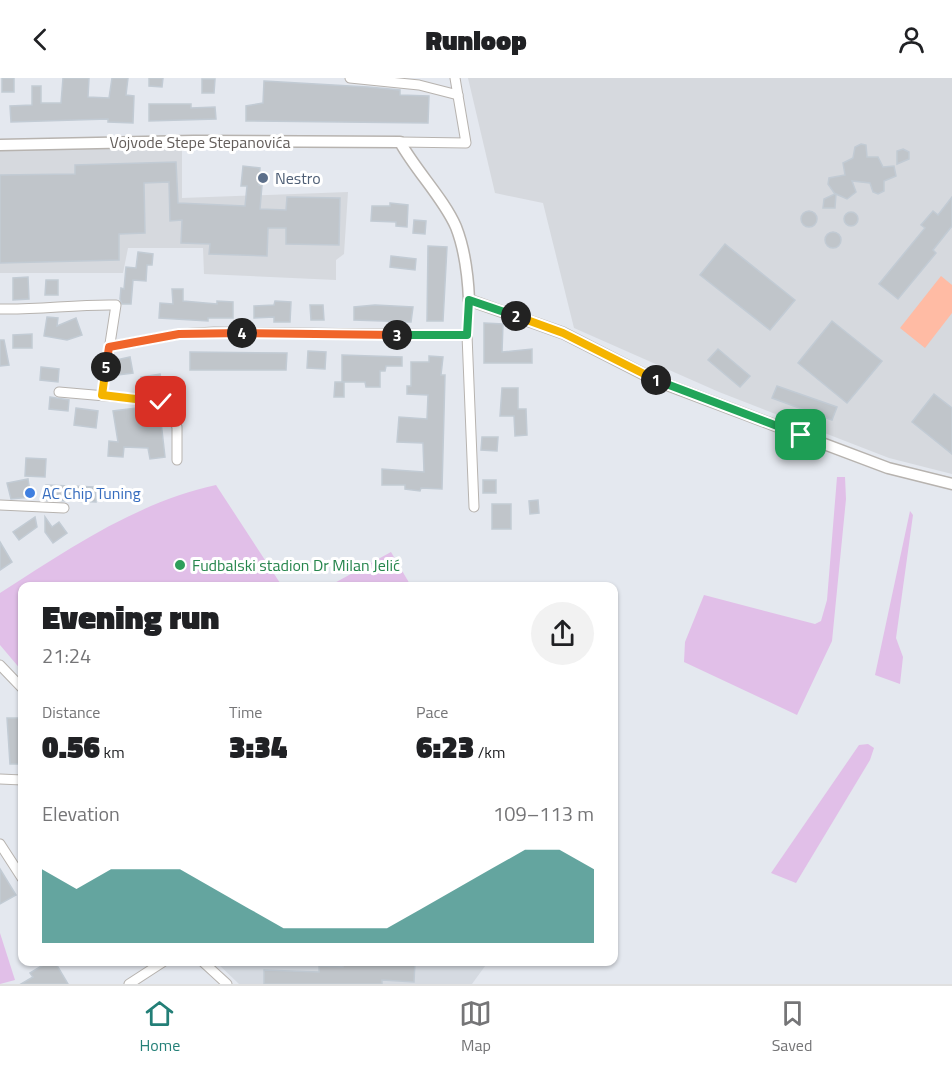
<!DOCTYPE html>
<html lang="en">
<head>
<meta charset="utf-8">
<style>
  :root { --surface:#fff; --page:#f2f2f2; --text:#202124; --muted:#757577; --line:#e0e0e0; --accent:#237f77 }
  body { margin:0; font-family:"Titillium Web",sans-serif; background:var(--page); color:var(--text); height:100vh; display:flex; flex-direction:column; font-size:22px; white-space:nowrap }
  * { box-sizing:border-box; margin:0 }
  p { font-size:20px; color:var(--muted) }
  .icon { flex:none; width:33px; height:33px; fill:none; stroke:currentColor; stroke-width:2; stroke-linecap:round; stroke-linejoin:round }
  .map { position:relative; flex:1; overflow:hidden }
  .panel { position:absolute; left:18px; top:504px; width:600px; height:384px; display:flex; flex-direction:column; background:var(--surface); border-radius:12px; box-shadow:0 2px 4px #0004 }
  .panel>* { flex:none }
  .pin { position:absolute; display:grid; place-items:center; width:51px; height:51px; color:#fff; margin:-26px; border-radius:12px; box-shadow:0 3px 9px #0006 }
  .km { position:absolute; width:30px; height:30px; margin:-15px; border-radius:50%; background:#222; color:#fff; font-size:16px; line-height:30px; text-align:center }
  .round { display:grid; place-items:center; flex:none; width:63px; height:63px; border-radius:32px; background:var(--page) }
  .headline { display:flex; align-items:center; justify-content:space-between; height:102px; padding:0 24px }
  h1 { font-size:33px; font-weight:800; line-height:45px }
  .figures { display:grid; grid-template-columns:repeat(3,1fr); gap:9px; height:102px; padding:6px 24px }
  .figures div { display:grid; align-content:center }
  .figures b { font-size:30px; font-weight:800 }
  .figures small { font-size:16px; font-weight:400 }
  .figures p { font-size:16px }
  .chart { height:168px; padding:12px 24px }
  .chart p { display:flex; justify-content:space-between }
  .chart svg { width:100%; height:108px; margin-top:6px; fill:var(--accent); opacity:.7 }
  header { display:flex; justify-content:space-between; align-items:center; height:78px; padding:0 24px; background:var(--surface); font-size:27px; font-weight:800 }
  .tab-bar { display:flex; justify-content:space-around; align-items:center; height:84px; border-top:2px solid var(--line); background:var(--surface); font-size:16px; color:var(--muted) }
  .tab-bar a { display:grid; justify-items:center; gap:3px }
  .tab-bar .active { color:var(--accent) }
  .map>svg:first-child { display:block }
  .industrial { fill:#d6d9de }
  .education { fill:#d5dae1 }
  .green { fill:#e1bfe8 }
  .water { fill:#ffbba4 }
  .building { fill:#c0c5ca; stroke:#c2cbd4; stroke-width:1.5 }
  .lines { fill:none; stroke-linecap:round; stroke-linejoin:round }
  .minor-casing { stroke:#b7b3af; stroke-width:11 }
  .tertiary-casing { stroke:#b7b3af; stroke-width:13 }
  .minor { stroke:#fff; stroke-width:9 }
  .tertiary { stroke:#fff; stroke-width:10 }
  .split-1-casing { stroke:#fff; stroke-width:12 }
  .split-2-casing { stroke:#fff; stroke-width:12 }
  .split-3-casing { stroke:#fff; stroke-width:12 }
  .split-4-casing { stroke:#fff; stroke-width:12 }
  .split-5-casing { stroke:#fff; stroke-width:12 }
  .split-6-casing { stroke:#fff; stroke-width:12 }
  .split-1 { stroke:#22a559; stroke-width:8 }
  .split-2 { stroke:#f5b400; stroke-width:8 }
  .split-3 { stroke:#22a559; stroke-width:8 }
  .split-4 { stroke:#f0652b; stroke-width:8 }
  .split-5 { stroke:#f0652b; stroke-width:8 }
  .split-6 { stroke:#f5b400; stroke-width:8 }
  .service-dot { fill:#5c6f8a; stroke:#fff; stroke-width:2 }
  .shop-dot { fill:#3f7fe0; stroke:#fff; stroke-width:2 }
  .leisure-dot { fill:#2e9e5b; stroke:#fff; stroke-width:2 }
  .labels { text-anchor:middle; stroke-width:6; stroke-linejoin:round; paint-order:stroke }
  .street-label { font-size:16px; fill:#655f5c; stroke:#fff }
  .service-label { font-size:16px; fill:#4e5e75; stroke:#fff; text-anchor:start }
  .shop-label { font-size:16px; fill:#366cbe; stroke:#fff; text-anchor:start }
  .leisure-label { font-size:16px; fill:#27864d; stroke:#fff; text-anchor:start }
</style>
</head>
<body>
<header><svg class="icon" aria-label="back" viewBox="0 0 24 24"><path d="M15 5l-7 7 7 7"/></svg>Runloop<svg class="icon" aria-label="person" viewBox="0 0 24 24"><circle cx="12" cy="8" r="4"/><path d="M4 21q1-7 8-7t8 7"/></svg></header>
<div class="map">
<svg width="952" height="906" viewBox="0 0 952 906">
  <rect width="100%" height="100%" fill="#e4e8ef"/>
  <g class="industrial">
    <path d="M468 0H952V396L889 380 719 314 574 250 543 125 495 115Z"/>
    <path d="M0 71H182V120L348 114 344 176 336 182V202L204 196 203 170H128L123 195H0Z"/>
  </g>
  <path class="education" d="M216 884H488L472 906H239Z"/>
  <g class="green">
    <path d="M837 399H845L846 421 832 563 797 637 684 584 685 564 704 517 815 546 821 543 827 522Z"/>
    <path d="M216 407 282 508H22V593L0 567V515C67 472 137 424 216 407Z"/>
    <path d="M910 433 913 437 896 560 903 579 900 606 875 597Z"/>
    <path d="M391 474 411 508H329Z"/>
    <path d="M868 666 874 670 870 682 796 805 771 795 859 667Z"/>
    <path d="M0 855 15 902 0 906Z"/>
  </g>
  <path class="water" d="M941 198 952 207V235L925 270 900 250Z"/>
  <g class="building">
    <rect x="2" y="0" width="12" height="14"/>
    <path d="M63 0H89L88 19 109 20 112 0H128L126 17 134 18 133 45 108 44V41L11 44 10 28 32 27V8H41V25H61Z"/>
    <path d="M149 0H163L162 9 149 8Z"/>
    <path d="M202 1H215L214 15H202Z"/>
    <path d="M264 3 368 9 400 12V17L429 18 428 45 246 43V28L263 25Z"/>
    <path d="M149 26H191V30L215 29 216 41 149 43Z"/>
    <path d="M861 66 866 67 867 79H878L883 89 894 88 896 98 884 103V113L878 116 873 114 870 105 852 103 856 114 847 121 836 116 835 130H823L824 121 835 116 828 106 829 100 845 97 843 85 853 80 855 69Z"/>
    <path d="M903 71 909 74V81L897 86V73Z"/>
    <path d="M176 84 178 125 245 128 247 108H241L243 88 260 90 259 107H262L260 131 286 132 287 119 340 120 339 167 286 166V150H268L267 178 209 176 210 166 181 165 182 142 170 143 169 104 144 105 145 155 119 156V182L0 185V97L75 96V87Z"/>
    <path d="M952 119V148L933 172 936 175 898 221 879 206 925 150 921 147 933 133 938 137Z"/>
    <path d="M390 125 408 127 407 149 396 148V144L371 143 372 128H390Z"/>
    <circle cx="809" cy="141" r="8"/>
    <circle cx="851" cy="141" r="7"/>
    <path d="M414 142 426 143 425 156 413 155Z"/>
    <circle cx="833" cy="162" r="8"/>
    <path d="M725 166 795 222 770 252 700 197Z"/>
    <path d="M428 168 447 169 443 243H427Z"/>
    <path d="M138 174 153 176 152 187H147L146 203 133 202 131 226H122L120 221 121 210 124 211 126 189 136 190Z"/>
    <path d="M391 178 416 181 415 192 390 189Z"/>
    <path d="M28 199 29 221 13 222V200Z"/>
    <path d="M46 202H58V217H45Z"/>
    <path d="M172 211H183V223L217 226V223L233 224V240H208V243L159 240 160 225 173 226Z"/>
    <path d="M275 223 291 224 290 244H274V239L254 240V228L274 227Z"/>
    <path d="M310 227H323L324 242H311Z"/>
    <path d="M375 227 413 229 411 244 354 242V229Z"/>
    <path d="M47 239 58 240 57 248 76 240 82 257 67 262 44 258Z"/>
    <path d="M832 243 882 283 847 325 798 285Z"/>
    <path d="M484 245 503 246 502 274 532 271V285H484Z"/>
    <path d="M32 256V270H13V257Z"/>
    <path d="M0 262H4L9 287 0 288Z"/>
    <path d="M718 271 750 298 740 309 708 282Z"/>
    <path d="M308 273 326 274 325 291 307 290Z"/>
    <path d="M190 274 287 275 286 292H190Z"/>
    <path d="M342 277 402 279V288H386L385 293H380V309H366L365 304H342Z"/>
    <path d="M429 278 443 279 441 297H445L442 411 421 410 420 413 405 411V407H382V391L424 394 423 365 397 364 399 339 427 341 428 317 407 316V308H411V284H429Z"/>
    <path d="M130 279 133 295 118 297 116 282Z"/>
    <path d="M41 289 59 291 58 304 40 302Z"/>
    <path d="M160 296 163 310 144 313 141 299Z"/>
    <path d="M335 304H344V319H334Z"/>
    <path d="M777 308 837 329 832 342 772 320Z"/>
    <path d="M502 310H518V331H526L527 357 515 358 514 338H500Z"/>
    <path d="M934 316 952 330V376L912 344Z"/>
    <path d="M50 319 69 322 68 333 49 331Z"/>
    <path d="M76 330 98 333 96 350 74 347Z"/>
    <path d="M136 330 137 340 160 335 165 379 150 381 148 370 124 369 123 379 108 378 109 363 118 364 113 333Z"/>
    <path d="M482 359H498L497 373 481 372Z"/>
    <path d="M26 380 46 381 45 399 25 398Z"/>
    <path d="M28 401 31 419 11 421 7 405Z"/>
    <rect x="483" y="402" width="13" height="13"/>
    <path d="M46 407 95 409 96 424 46 422Z"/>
    <path d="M538 422 539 435 530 436 529 423Z"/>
    <rect x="492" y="426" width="19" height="25"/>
    <path d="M35 439 37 449 19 462 13 454Z"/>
    <path d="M45 439 52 449 59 444 67 455 53 465 45 454Z"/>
    <path d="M0 464 12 484 0 492Z"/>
    <path d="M7 640H22V686H10Z"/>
    <path d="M0 791 16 817 0 826Z"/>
    <path d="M48 884H55L68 906H21L33 899 30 895Z"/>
    <path d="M343 884H415L414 904 382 902V906H264V892L319 894V888L343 889Z"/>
  </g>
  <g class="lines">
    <defs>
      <g id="minor">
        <path d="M350 0 419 7 458 17"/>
        <path d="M400 64 466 65 455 0"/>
        <path d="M469 222 467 257 474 429"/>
        <path d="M0 231C39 232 77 226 116 227L102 317"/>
        <path d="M109 269 179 256 214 254 467 257"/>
        <path d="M59 314 152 322 168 328 177 349V382"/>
        <path d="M0 427 64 430"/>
        <path d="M0 587 22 610"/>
        <path d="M0 701 22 702"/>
        <path d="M0 766 22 800"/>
        <path d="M203 884 227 906"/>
        <path d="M129 906 163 884"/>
      </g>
      <path id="tertiary" d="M0 67 194 63 400 64C416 93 444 121 456 149 465 172 468 198 469 222L563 255 657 303 888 390 952 406"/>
    </defs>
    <use href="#minor" class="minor-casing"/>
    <use href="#tertiary" class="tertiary-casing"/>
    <use href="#minor" class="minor"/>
    <use href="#tertiary" class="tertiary"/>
  </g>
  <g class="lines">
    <defs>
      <path id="split-1" d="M656 302 801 357"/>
      <path id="split-2" d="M516 238 563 255 656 302"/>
      <path id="split-3" d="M397 257H467L469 222 516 238"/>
      <path id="split-4" d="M242 255 397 257"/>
      <path id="split-5" d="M106 289 109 269 179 256 242 255"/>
      <path id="split-6" d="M106 289 102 317 161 324"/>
    </defs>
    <use href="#split-1" class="split-1-casing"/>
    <use href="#split-2" class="split-2-casing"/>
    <use href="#split-3" class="split-3-casing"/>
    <use href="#split-4" class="split-4-casing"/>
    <use href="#split-5" class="split-5-casing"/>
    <use href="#split-6" class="split-6-casing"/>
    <use href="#split-1" class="split-1"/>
    <use href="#split-2" class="split-2"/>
    <use href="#split-3" class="split-3"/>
    <use href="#split-4" class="split-4"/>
    <use href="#split-5" class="split-5"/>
    <use href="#split-6" class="split-6"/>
  </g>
  <circle class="service-dot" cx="263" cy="100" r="6"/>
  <circle class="shop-dot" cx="30" cy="415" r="6"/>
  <circle class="leisure-dot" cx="180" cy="487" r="6"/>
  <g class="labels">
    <g class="street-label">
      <text x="200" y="70">Vojvode Stepe Stepanovića</text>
    </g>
    <g class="service-label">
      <text x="275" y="106">Nestro</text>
    </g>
    <g class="shop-label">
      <text x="42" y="421">AC Chip Tuning</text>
    </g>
    <g class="leisure-label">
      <text x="192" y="493">Fudbalski stadion Dr Milan Jelić</text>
    </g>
  </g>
</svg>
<div class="pin" style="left:801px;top:357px;background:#1e9e55"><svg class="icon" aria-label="arrive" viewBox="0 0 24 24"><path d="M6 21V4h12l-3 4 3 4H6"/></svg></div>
<div class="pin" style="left:161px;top:324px;background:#d93025"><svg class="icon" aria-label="check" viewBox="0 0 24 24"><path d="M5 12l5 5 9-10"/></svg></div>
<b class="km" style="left:656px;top:302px">1</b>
<b class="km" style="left:516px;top:238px">2</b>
<b class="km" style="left:397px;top:257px">3</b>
<b class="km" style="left:242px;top:255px">4</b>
<b class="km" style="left:106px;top:289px">5</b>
<section class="panel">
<div class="headline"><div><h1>Evening run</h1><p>21:24</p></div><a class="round"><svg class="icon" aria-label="share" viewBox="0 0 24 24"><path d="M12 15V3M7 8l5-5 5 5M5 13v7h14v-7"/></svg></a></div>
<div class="figures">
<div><p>Distance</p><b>0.56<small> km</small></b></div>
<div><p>Time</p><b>3:34</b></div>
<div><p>Pace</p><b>6:23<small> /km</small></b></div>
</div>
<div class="chart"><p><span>Elevation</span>109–113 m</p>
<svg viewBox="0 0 160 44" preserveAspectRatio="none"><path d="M0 44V14L10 22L20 14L30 14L40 14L50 22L60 30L70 38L80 38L90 38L100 38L110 30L120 22L130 14L140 6L150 6L160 14V44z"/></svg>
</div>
</section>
</div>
<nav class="tab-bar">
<a class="active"><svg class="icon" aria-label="home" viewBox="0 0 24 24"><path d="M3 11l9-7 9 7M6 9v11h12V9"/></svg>Home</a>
<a><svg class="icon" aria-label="map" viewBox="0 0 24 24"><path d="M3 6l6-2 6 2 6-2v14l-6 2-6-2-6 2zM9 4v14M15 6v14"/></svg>Map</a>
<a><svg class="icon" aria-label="saved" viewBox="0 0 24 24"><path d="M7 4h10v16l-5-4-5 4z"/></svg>Saved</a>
</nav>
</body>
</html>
